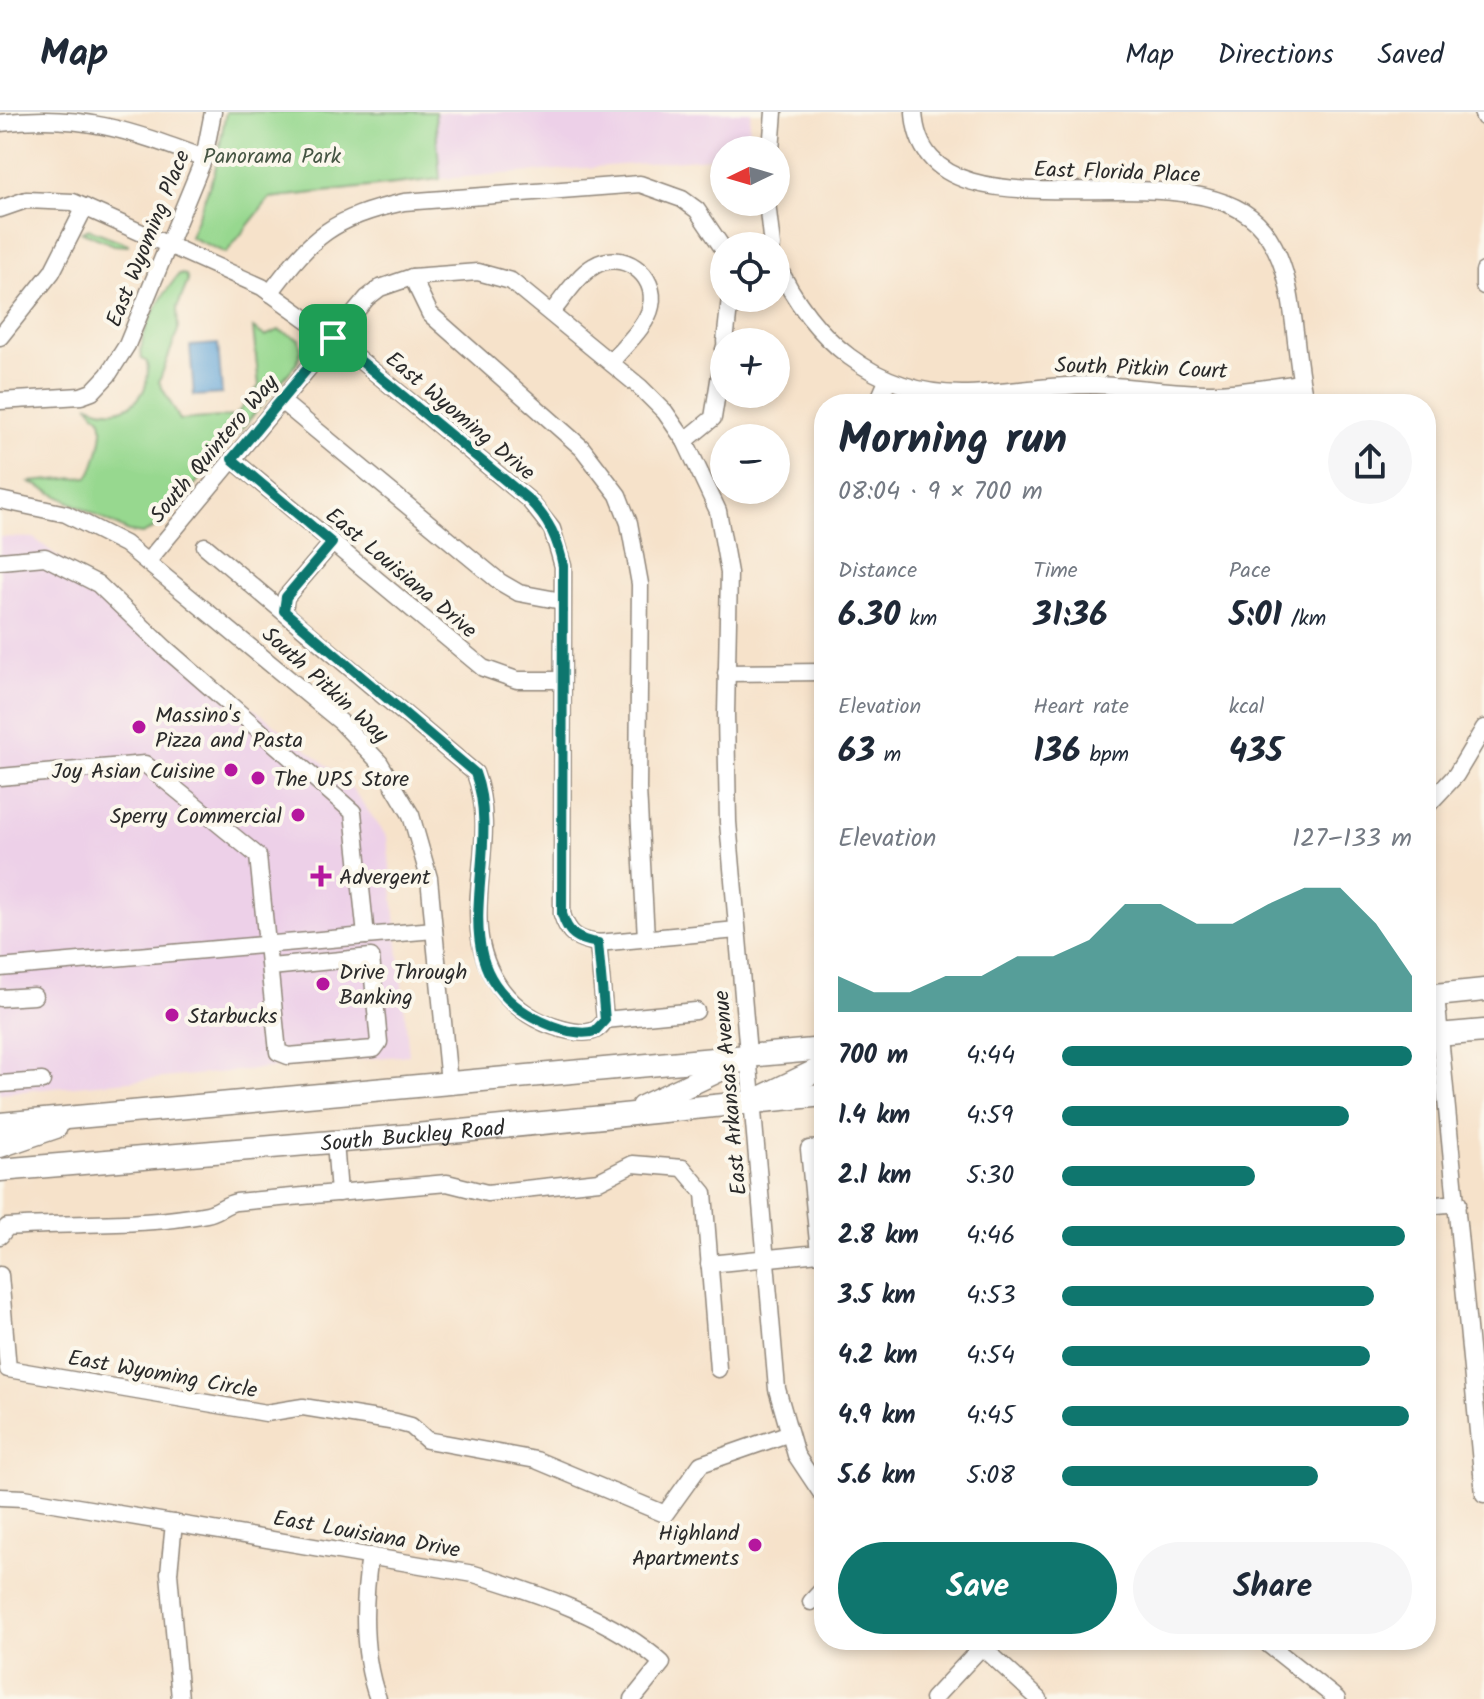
<!DOCTYPE html>
<html lang="en">
<head>
<meta charset="utf-8">
<style>
  :root { --surface:#fff; --page:#f6f6f7; --text:#1f2937; --muted:#747a83; --line:#e0e1e3; --accent:#0f766e }
  body { margin:0; font-family:Kalam,sans-serif; background:var(--page); color:var(--text); height:100vh; display:flex; flex-direction:column; font-size:30px; white-space:nowrap }
  * { box-sizing:border-box; margin:0 }
  p { font-size:26px; color:var(--muted) }
  .icon { flex:none; width:44px; height:44px; fill:none; stroke:currentColor; stroke-width:2; stroke-linecap:round; stroke-linejoin:round }
  .map { position:relative; flex:1; overflow:hidden }
  .drawer { position:absolute; left:814px; top:282px; width:622px; height:1256px; display:flex; flex-direction:column; background:var(--surface); border-radius:32px; box-shadow:0 4px 12px #0003 }
  .drawer>* { flex:none }
  .needle { width:52px; rotate:265deg }
  .fabs { position:absolute; left:710px; top:24px; display:grid; gap:16px }
  .fabs a { display:grid; place-items:center; width:80px; height:80px; border-radius:50%; background:var(--surface); box-shadow:0 4px 12px #0003; font-size:40px }
  .pin { position:absolute; display:grid; place-items:center; width:68px; height:68px; color:#fff; margin:-34px; border-radius:16px; box-shadow:0 4px 12px #0006 }
  .round { display:grid; place-items:center; flex:none; width:84px; height:84px; border-radius:42px; background:var(--page) }
  .head { display:flex; align-items:center; justify-content:space-between; height:136px; padding:0 24px }
  h1 { font-size:44px; font-weight:600; line-height:60px }
  .figures { display:grid; grid-template-columns:repeat(3,1fr); gap:12px; height:136px; padding:8px 24px }
  .figures div { display:grid; align-content:center }
  .figures b { font-size:34px; font-weight:600 }
  .figures small { font-size:22px; font-weight:400 }
  .figures p { font-size:22px }
  .chart { height:224px; padding:16px 24px }
  .chart p { display:flex; justify-content:space-between }
  .chart svg { width:100%; height:144px; margin-top:8px; fill:var(--accent); opacity:.7 }
  .cta { display:flex; gap:16px; margin-top:auto; padding:16px 24px }
  .cta a { flex:1; height:92px; border-radius:48px; background:var(--accent); color:#fff; font-size:32px; font-weight:600; line-height:92px; text-align:center }
  .cta a+a { background:var(--page); color:var(--text) }
  ul { padding:0 24px; list-style:none; font-size:26px }
  li { display:grid; grid-template-columns:128px 96px 1fr; align-items:center; height:60px }
  li i { height:20px; border-radius:10px; background:var(--accent) }
  header { display:flex; align-items:center; gap:48px; box-sizing:border-box; height:112px; padding:0 40px; background:var(--surface); border-bottom:2px solid var(--line) }
  header strong { font-size:38px }
  nav { display:flex; gap:44px; margin-inline-start:auto; font-size:28px }
  .map>svg:first-child { display:block }
  .built { fill:#edd0e8 }
  .green { fill:#97d88f; stroke:#61825d; stroke-width:2 }
  .water { fill:#64a5d7; stroke:#486881; stroke-width:2 }
  .lines { fill:none; stroke-linecap:round; stroke-linejoin:round }
  .minor-casing { stroke:#90867a; stroke-width:19 }
  .major-casing { stroke:#90867a; stroke-width:25 }
  .minor { stroke:#fff; stroke-width:16 }
  .major { stroke:#fff; stroke-width:22 }
  .route-casing { stroke:#fff; stroke-width:16 }
  .route { stroke:#0f766e; stroke-width:10 }
  .poi-dot { fill:#b5179e; stroke:#fbf7ec; stroke-width:3 }
  .labels { text-anchor:middle; stroke-width:8; stroke-linejoin:round; paint-order:stroke }
  .park-label { font-size:22px; fill:#465644; stroke:#fbf7ec }
  .street-label { font-size:22px; fill:#2b2b2b; stroke:#fbf7ec }
  .poi-label { font-size:22px; fill:#2b2b2b; stroke:#fbf7ec; text-anchor:start }
</style>
</head>
<body>
<header>
<strong>Map</strong>
<nav><a>Map</a><a>Directions</a><a>Saved</a></nav>
</header>
<div class="map">
<svg width="1484" height="1587" viewBox="0 0 1484 1587">
  <rect width="100%" height="100%" fill="#fbf7ec"/>
  <filter id="ink" filterUnits="userSpaceOnUse"><feTurbulence type="fractalNoise" baseFrequency=".0125" numOctaves="2"/><feDisplacementMap in="SourceGraphic" scale="16" xChannelSelector="R" yChannelSelector="G"/><feConvolveMatrix kernelMatrix="1 2 1 2 8 2 1 2 1" color-interpolation-filters="sRGB"/></filter>
  <filter id="wash" filterUnits="userSpaceOnUse"><feTurbulence type="fractalNoise" baseFrequency=".006" numOctaves="4" result="noise"/><feDisplacementMap in="SourceGraphic" scale="32" xChannelSelector="R" yChannelSelector="G"/><feGaussianBlur stdDeviation="1.8" result="paint"/><feColorMatrix in="noise" values="0 0 0 0 0 0 0 0 0 0 0 0 0 0 0 0 0 1.4 0 .05"/><feComposite in="paint" operator="in"/></filter>
  <g filter="url(#wash)">
    <rect width="100%" height="100%" fill="#f6e2ca"/>
    <g class="built">
      <path d="M435 0H751L747 38H724V45L440 67Z"/>
      <path d="M0 425 34 426 346 668 387 725 409 943 0 981Z"/>
    </g>
    <g class="green">
      <path d="M226 0H435L440 67 270 86 226 141 190 125 215 59Z"/>
      <path d="M89 117 128 132V134L114 133 82 120Z"/>
      <path d="M179 162 186 163 188 169 177 196 178 218 159 270 180 308 235 304 259 274 253 216 265 224 279 218 299 227 301 238 297 251 161 413 142 422 129 420 30 370 88 365C96 355 105 319 101 308 99 303 91 299 89 293 123 309 153 287 147 250L142 247C137 219 164 181 179 162Z"/>
    </g>
    <path class="water" d="M218 232 222 282 194 284 190 234Z"/>
  </g>
  <g filter="url(#ink)">
    <g class="lines">
      <defs>
        <g id="minor">
          <path d="M914 0C922 144 1190 26 1263 117 1300 164 1291 237 1306 292"/>
          <path d="M1482 0 1484 5"/>
          <path d="M0 11C80 0 131 19 204 46"/>
          <path d="M771 38 774 0"/>
          <path d="M767 90 772 134"/>
          <path d="M0 97 26 88 73 90 262 175 333 226 529 388 552 417 563 454 562 802C568 822 577 828 598 831L737 818"/>
          <path d="M776 150C811 226 874 282 962 282 1006 282 1050 272 1095 273 1135 274 1176 282 1216 281 1244 280 1272 275 1300 271"/>
          <path d="M1484 159V174"/>
          <path d="M412 165 430 202 582 336 618 383 629 411 640 472 638 677 646 826"/>
          <path d="M270 181C313 123 333 106 404 90L640 72 682 87 697 98 724 138"/>
          <path d="M551 201C564 186 577 164 594 154 621 137 658 162 651 194 647 214 624 234 611 250"/>
          <path d="M0 225 52 160 85 95"/>
          <path d="M725 230 730 186"/>
          <path d="M0 289 81 284 92 280 108 263 127 233 204 46 213 0"/>
          <path d="M281 289 500 470 519 481 562 489"/>
          <path d="M877 292 887 269"/>
          <path d="M685 329 713 306 724 237"/>
          <path d="M232 347 483 556 517 568H561"/>
          <path d="M0 388 66 402 125 432 341 610 380 651 411 703 429 766 449 971"/>
          <path d="M205 434 475 661C503 736 451 808 501 877 516 897 538 911 562 917 578 921 596 925 605 908"/>
          <path d="M0 449 45 445 98 472 165 536 353 700 366 824"/>
          <path d="M148 449 367 186 380 176 412 165 478 160 511 169 640 275 665 300 685 329 718 399 729 461 726 602 728 710 777 1277 796 1343 824 1385"/>
          <path d="M284 499 286 485 332 431"/>
          <path d="M726 561 824 560"/>
          <path d="M0 665 145 652 258 744 278 940 288 944 374 937 379 930 371 845 271 855"/>
          <path d="M1426 695 1456 663 1484 616"/>
          <path d="M598 831 605 908 696 899"/>
          <path d="M0 856 434 818"/>
          <path d="M1436 883 1484 1382"/>
          <path d="M0 886 34 884"/>
          <path d="M0 972 42 969"/>
          <path d="M335 1030 339 1081"/>
          <path d="M1426 1094 1458 1091"/>
          <path d="M0 1124 7 1115C73 1110 142 1115 207 1102 218 1100 225 1092 236 1090L447 1071 487 1081 599 1069 633 1052 683 1056 704 1081 718 1257"/>
          <path d="M709 1152 819 1141 809 1037 824 1036"/>
          <path d="M0 1163 8 1257 266 1301 303 1295 396 1310 411 1314 427 1328 536 1348 665 1402 701 1352 787 1322"/>
          <path d="M0 1385 24 1386 474 1462C535 1480 615 1507 662 1551L633 1587"/>
          <path d="M174 1411 169 1461 180 1587"/>
          <path d="M370 1444C363 1490 362 1543 378 1587"/>
          <path d="M811 1490 824 1476"/>
          <path d="M975 1528 1039 1587"/>
          <path d="M1274 1528 1269 1533 1337 1587"/>
          <path d="M933 1587 988 1528"/>
        </g>
        <g id="major">
          <path d="M1426 884 1484 878"/>
          <path d="M1426 924 1484 919"/>
          <path d="M764 984 824 955"/>
          <path d="M642 995 741 948"/>
          <path d="M0 1012 824 937"/>
          <path d="M0 1034 56 1015"/>
          <path id="s1" d="M0 1058 462 1019 824 983"/>
        </g>
      </defs>
      <use href="#minor" class="minor-casing"/>
      <use href="#major" class="major-casing"/>
      <use href="#minor" class="minor"/>
      <use href="#major" class="major"/>
    </g>
  </g>
  <g class="lines" filter="url(#ink)">
    <defs>
      <path id="route" d="M333 226 529 388C549 408 558 427 563 454L562 802C568 822 577 828 598 831L605 908 595 919C579 924 556 916 541 909 430 857 507 747 475 661L284 499 286 485 332 431 232 347Z"/>
    </defs>
    <use href="#route" class="route-casing"/>
    <use href="#route" class="route"/>
  </g>
  <g class="poi-dot">
    <circle cx="139" cy="615" r="8"/>
    <circle cx="231" cy="658" r="8"/>
    <circle cx="258" cy="666" r="8"/>
    <circle cx="298" cy="703" r="8"/>
    <path d="M317 752h8v8h8v8h-8v8h-8v-8h-8v-8h8z"/>
    <circle cx="323" cy="872" r="8"/>
    <circle cx="172" cy="903" r="8"/>
    <circle cx="755" cy="1433" r="8"/>
  </g>
  <g class="labels">
    <g class="park-label">
      <text x="272" y="51">Panorama Park</text>
    </g>
    <g class="street-label">
      <text transform="translate(1117 59) rotate(2)" y="8">East Florida Place</text>
      <text transform="translate(147 126) rotate(-68)" y="8">East Wyoming Place</text>
      <text transform="translate(1141 255) rotate(2)" y="8">South Pitkin Court</text>
      <text transform="translate(461 303) rotate(40)" y="8">East Wyoming Drive</text>
      <text transform="translate(213 336) rotate(-50)" y="8">South Quintero Way</text>
      <text transform="translate(402 460) rotate(40)" y="8">East Louisiana Drive</text>
      <text transform="translate(326 572) rotate(42)" y="8">South Pitkin Way</text>
      <text transform="translate(729 981) rotate(-95)" y="8">East Arkansas Avenue</text>
      <text dy="8" stroke="none"><textPath href="#s1" startOffset="414">South Buckley Road</textPath></text>
      <text transform="translate(163 1261) rotate(10)" y="8">East Wyoming Circle</text>
      <text transform="translate(367 1421) rotate(10)" y="8">East Louisiana Drive</text>
    </g>
    <g class="poi-label">
      <text x="155" y="610">Massino's<tspan x="155" dy="25">Pizza and Pasta</tspan></text>
      <text x="215" y="666" text-anchor="end">Joy Asian Cuisine</text>
      <text x="274" y="674">The UPS Store</text>
      <text x="282" y="711" text-anchor="end">Sperry Commercial</text>
      <text x="339" y="772">Advergent</text>
      <text x="339" y="867">Drive Through<tspan x="339" dy="25">Banking</tspan></text>
      <text x="188" y="911">Starbucks</text>
      <text x="739" y="1428" text-anchor="end">Highland<tspan x="739" dy="25">Apartments</tspan></text>
    </g>
  </g>
</svg>
<div class="fabs">
<a><svg class="needle" viewBox="-14 -14 28 28"><path d="M0-13l5 13h-10z" fill="#e53935"/><path d="M0 13l5-13h-10z" fill="#747a83"/></svg></a>
<a><svg class="icon" aria-label="locate" viewBox="0 0 24 24"><circle cx="12" cy="12" r="6"/><path d="M12 2v4M12 18v4M2 12h4M18 12h4"/></svg></a>
<a>+</a>
<a>−</a>
</div>
<div class="pin" style="left:333px;top:226px;background:#1e9e55"><svg class="icon" aria-label="arrive" viewBox="0 0 24 24"><path d="M6 21V4h12l-3 4 3 4H6"/></svg></div>
<section class="drawer">
<div class="head"><div><h1>Morning run</h1><p>08:04 · 9 × 700 m</p></div><a class="round"><svg class="icon" aria-label="share" viewBox="0 0 24 24"><path d="M12 15V3M7 8l5-5 5 5M5 13v7h14v-7"/></svg></a></div>
<div class="figures">
<div><p>Distance</p><b>6.30<small> km</small></b></div>
<div><p>Time</p><b>31:36</b></div>
<div><p>Pace</p><b>5:01<small> /km</small></b></div>
</div>
<div class="figures">
<div><p>Elevation</p><b>63<small> m</small></b></div>
<div><p>Heart rate</p><b>136<small> bpm</small></b></div>
<div><p>kcal</p><b>435</b></div>
</div>
<div class="chart"><p><span>Elevation</span>127–133 m</p>
<svg viewBox="0 0 160 44" preserveAspectRatio="none"><path d="M0 44V33L10 38L20 38L30 33L40 33L50 27L60 27L70 22L80 11L90 11L100 17L110 17L120 11L130 6L140 6L150 17L160 33V44z"/></svg>
</div>
<ul>
<li><b>700 m</b>4:44<i style="width:100%"></i></li>
<li><b>1.4 km</b>4:59<i style="width:82%"></i></li>
<li><b>2.1 km</b>5:30<i style="width:55%"></i></li>
<li><b>2.8 km</b>4:46<i style="width:98%"></i></li>
<li><b>3.5 km</b>4:53<i style="width:89%"></i></li>
<li><b>4.2 km</b>4:54<i style="width:88%"></i></li>
<li><b>4.9 km</b>4:45<i style="width:99%"></i></li>
<li><b>5.6 km</b>5:08<i style="width:73%"></i></li>
</ul>
<div class="cta"><a>Save</a><a>Share</a></div>
</section>
</div>
</body>
</html>
